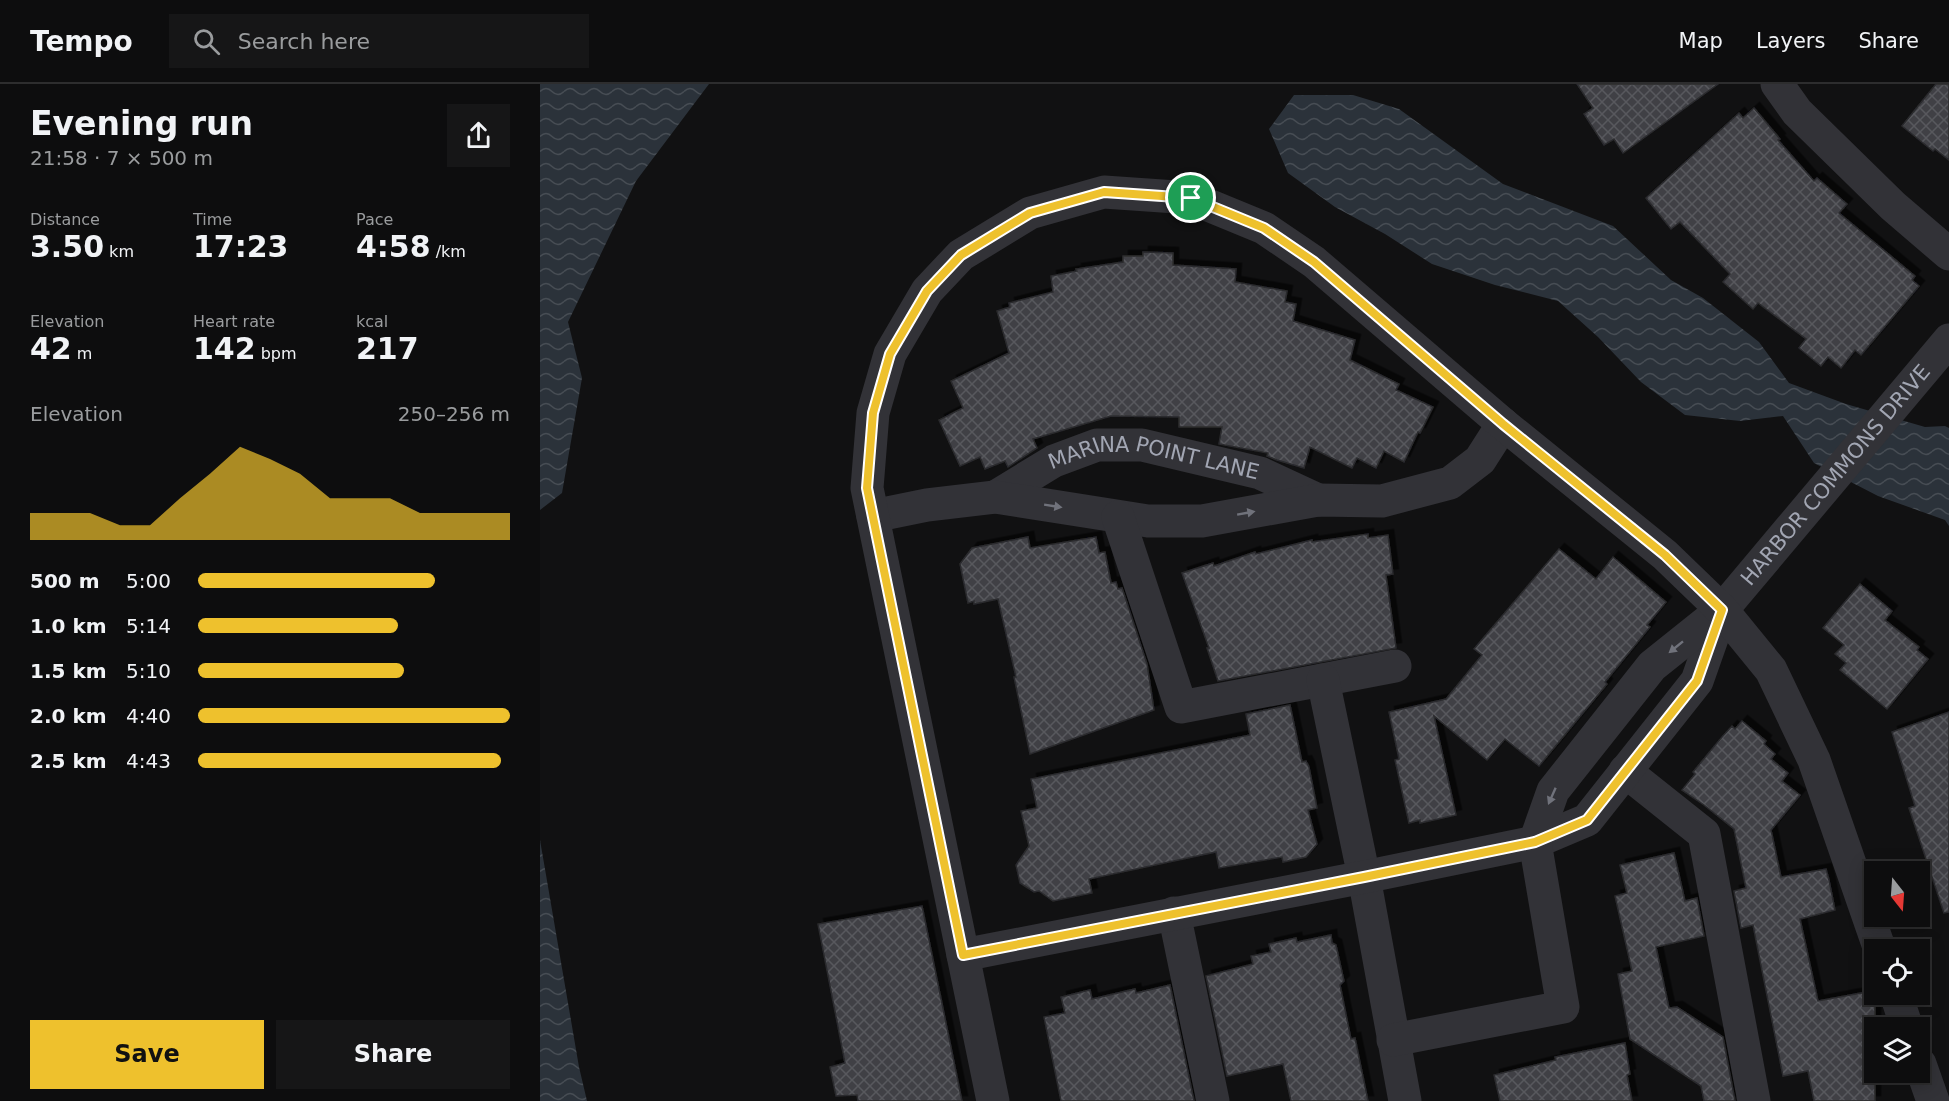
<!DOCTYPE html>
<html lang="en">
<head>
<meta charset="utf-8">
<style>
  :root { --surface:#0d0d0e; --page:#161617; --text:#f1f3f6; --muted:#9a9c9e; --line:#2d2d2e; --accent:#eec12d }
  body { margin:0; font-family:"DejaVu Sans",sans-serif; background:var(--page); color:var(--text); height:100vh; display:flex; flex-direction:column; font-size:22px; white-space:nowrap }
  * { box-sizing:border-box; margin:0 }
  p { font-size:20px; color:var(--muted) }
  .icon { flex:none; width:33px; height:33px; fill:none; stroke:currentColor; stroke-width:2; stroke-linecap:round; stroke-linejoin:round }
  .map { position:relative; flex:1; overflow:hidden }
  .details { display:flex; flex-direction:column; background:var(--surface); width:540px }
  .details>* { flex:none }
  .needle { width:39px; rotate:163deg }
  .controls { position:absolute; left:1324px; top:777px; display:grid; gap:12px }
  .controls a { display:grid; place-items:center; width:66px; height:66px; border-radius:0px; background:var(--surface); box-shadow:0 3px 15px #0003,0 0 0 2px var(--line); font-size:30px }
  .pin { position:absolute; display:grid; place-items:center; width:51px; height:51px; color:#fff; margin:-26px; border:3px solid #fff; border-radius:50%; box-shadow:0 2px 6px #0007 }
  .round { display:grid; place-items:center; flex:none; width:63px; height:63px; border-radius:0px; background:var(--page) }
  .headline { display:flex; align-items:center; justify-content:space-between; height:102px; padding:0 30px }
  h1 { font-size:33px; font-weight:800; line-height:45px }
  .figures { display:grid; grid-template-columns:repeat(3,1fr); gap:9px; height:102px; padding:6px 30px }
  .figures div { display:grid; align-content:center }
  .figures b { font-size:30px; font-weight:800 }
  .figures small { font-size:16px; font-weight:400 }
  .figures p { font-size:16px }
  .chart { height:168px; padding:12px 30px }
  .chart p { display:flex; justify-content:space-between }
  .chart svg { width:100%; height:108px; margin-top:6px; fill:var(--accent); opacity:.7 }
  .cta { display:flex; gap:12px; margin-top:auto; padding:12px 30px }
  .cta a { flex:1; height:69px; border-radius:0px; background:var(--accent); color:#111; font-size:24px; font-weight:800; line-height:69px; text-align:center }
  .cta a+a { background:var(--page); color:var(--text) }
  ul { padding:0 30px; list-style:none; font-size:20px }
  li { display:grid; grid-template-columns:96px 72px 1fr; align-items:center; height:45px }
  li i { height:15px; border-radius:8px; background:var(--accent) }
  header { display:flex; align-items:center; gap:36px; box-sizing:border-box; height:84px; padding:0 30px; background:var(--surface); border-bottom:2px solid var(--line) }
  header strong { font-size:28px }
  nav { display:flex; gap:33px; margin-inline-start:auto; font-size:21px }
  .search { width:420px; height:54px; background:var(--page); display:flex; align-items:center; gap:15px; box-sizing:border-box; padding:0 21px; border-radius:0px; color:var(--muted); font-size:22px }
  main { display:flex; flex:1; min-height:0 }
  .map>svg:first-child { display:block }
  .water { fill:url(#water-waves) }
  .building { fill:url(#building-cross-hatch); stroke:#2b2b2e; stroke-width:1.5; filter:url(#shadow) }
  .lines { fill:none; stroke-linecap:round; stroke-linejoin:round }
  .minor { stroke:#323237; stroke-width:33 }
  .oneway { fill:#70727b }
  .route-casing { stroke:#fff; stroke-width:12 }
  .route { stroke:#eec12d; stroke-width:8 }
  .labels { text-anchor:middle; stroke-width:5; stroke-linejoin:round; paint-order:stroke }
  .street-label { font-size:21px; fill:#a2a6b3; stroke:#0c0c0d }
</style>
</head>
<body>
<header>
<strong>Tempo</strong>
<div class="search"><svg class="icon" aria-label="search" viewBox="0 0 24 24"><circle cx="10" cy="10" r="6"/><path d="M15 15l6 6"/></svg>Search here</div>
<nav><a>Map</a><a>Layers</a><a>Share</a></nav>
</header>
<main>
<section class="details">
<div class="headline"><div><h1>Evening run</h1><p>21:58 · 7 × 500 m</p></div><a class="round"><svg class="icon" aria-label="share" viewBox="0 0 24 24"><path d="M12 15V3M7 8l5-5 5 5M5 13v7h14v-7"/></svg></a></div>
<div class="figures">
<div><p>Distance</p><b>3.50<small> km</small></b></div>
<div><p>Time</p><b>17:23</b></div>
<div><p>Pace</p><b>4:58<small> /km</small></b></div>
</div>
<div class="figures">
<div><p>Elevation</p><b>42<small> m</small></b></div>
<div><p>Heart rate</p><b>142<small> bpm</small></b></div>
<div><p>kcal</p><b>217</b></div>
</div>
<div class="chart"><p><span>Elevation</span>250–256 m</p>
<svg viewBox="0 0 160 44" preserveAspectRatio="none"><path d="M0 44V33L10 33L20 33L30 38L40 38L50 27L60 17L70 6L80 11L90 17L100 27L110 27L120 27L130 33L140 33L150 33L160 33V44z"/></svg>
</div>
<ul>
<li><b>500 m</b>5:00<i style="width:76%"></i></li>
<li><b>1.0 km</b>5:14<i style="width:64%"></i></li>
<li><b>1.5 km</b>5:10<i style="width:66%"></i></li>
<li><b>2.0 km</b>4:40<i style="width:100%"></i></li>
<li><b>2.5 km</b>4:43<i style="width:97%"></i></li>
</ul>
<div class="cta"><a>Save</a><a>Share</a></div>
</section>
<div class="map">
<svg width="1409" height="1017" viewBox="0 0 1409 1017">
  <defs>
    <pattern id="water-waves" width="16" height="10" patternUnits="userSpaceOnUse" patternTransform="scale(1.5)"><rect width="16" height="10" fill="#2b323a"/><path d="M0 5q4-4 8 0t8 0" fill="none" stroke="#474d54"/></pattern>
    <pattern id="building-cross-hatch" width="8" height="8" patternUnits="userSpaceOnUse" patternTransform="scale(1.5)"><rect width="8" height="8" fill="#404145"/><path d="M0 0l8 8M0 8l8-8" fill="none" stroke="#58595d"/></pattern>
    <filter id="shadow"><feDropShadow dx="5.5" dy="-5.5" stdDeviation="0" flood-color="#0009"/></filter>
  </defs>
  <rect width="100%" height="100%" fill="#111112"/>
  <g class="water">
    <path d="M0 0H169L96 97 28 238 42 294 22 409 0 426Z"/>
    <path d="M754 11H813L859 25 963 100 1073 142 1131 196 1163 214 1219 258 1249 299 1306 320 1385 343 1405 342 1409 344V442L1405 436 1338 412 1274 379 1243 332 1200 337 1145 331 1101 298 1058 253 1018 217 955 201 892 180 845 150 795 123 748 89 729 45Z"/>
    <path d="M0 756 39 983 47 1017H0Z"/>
  </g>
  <g class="building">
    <path d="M1037 0H1178L1083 69 1074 55 1064 61 1044 30 1053 24Z"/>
    <path d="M1396 0H1409V76L1395 65 1393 67 1362 42Z"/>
    <path d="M1214 24 1240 55 1238 56 1274 97 1277 94 1307 120 1299 129 1375 192 1372 196 1379 202 1321 271 1315 266 1301 284 1288 273 1281 282 1259 264 1266 255 1218 219 1213 225 1183 198 1190 190 1140 138 1131 145 1106 114 1199 29 1203 34Z"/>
    <path d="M603 168 633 169V181L696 185 695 198 747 207 745 218 756 220 753 237 815 256 810 276 859 300 856 306 893 323 880 349 878 348 864 378 844 367 836 384 817 374 812 384 770 363 764 384 737 376 727 372 728 369 679 360 682 343H639V333L571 332 493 355 497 364 468 383 465 377 445 385 440 373 420 382 399 336 423 324 411 297 469 269 457 227 470 223 469 219 513 208 511 192 537 187 536 185 583 178V172H603Z"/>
    <path d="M828 450V454L848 451 853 490 846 491 856 564 678 597 667 564H669L642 489 673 479 674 482 715 468 716 470 772 456V458Z"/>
    <path d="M488 453 490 464 556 453 559 469 565 468 571 499 576 498 578 505 582 504 607 580 614 626 490 670 474 593H476L458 515 434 520V517L428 519 420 480 432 464Z"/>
    <path d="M1019 465 1056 495 1073 473 1126 518 1107 541 1110 543 1065 598 1067 600 999 682 965 655 947 676 894 632 916 731 880 739V736L869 739 855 676 859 675 849 628 906 615 942 571 934 565Z"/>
    <path d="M1320 500 1352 527 1345 536 1379 563 1377 566 1388 575 1347 625 1300 586 1306 579 1295 570 1304 561 1283 544Z"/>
    <path d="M750 621 762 678 766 677 769 683 777 724 768 726 777 760 766 773 743 778 742 773 679 784 676 768 549 795 552 809 513 817 499 807 494 808 480 799 476 781 489 762 481 727 497 724 491 695 710 651 706 630Z"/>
    <path d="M1409 628V828L1404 829 1369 724 1375 722 1352 648Z"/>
    <path d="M1202 637 1226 657 1224 660 1235 670 1231 675 1248 689 1242 697 1260 711 1231 746 1241 793 1286 785 1289 796 1295 826 1260 835 1278 917 1327 908 1329 922 1335 921V1017H1274L1268 987 1243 992 1213 841 1201 844 1194 807 1206 804 1194 745 1164 721 1142 706 1155 690 1153 688 1182 653 1192 642 1195 645Z"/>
    <path d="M1134 769 1145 817 1157 814 1164 852 1116 863 1129 924 1137 923 1183 953 1195 1017H1164L1161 1002 1090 955 1078 890 1092 887 1075 812 1087 809 1080 781Z"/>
    <path d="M382 822 422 1017H318L317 1011 296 1012 290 983 305 979 278 840Z"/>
    <path d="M791 851 792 859 796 861 804 897 800 901 811 955 815 954 828 1017H751L743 980 687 992 666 892 713 880 711 872 731 868 729 860 756 854 757 858Z"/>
    <path d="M630 901 654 1017H521L504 933 525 929 521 913 550 906 552 915 595 905 596 909Z"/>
    <path d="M1085 959 1090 990 1087 991 1092 1017H960L954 991 1016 976 1015 973Z"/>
  </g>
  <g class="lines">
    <g class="minor">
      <path d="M1237 0 1257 28 1353 122 1409 170"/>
      <path id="s1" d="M455 413 514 377 557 361H602L720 389 778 416"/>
      <path d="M333 432 387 421 455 413 608 437H662L778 416 842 417 910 399 940 376 963 340"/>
      <path d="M578 433 641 623 855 582"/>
      <path d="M783 596 824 793 865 1017"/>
      <path d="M1085 687 1164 750 1214 1017"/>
      <path d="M634 829 673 1017"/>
      <path d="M423 871 824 793 995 758 1047 736 1157 597 1182 526"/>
      <path d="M1356 910 1367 944"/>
      <path id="s2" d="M853 956 1023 923 995 758 1013 707 1112 582 1182 526 1409 256"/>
      <path d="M1380 980 1393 1017"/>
      <path d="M453 1017 327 404 333 329 350 270 387 207 421 171 490 129 564 108 651 114 724 144 774 178 963 340 1125 471 1182 526 1231 586 1274 676 1340 866"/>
    </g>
  </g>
  <defs><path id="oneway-solid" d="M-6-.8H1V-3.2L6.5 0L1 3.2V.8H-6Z" transform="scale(1.5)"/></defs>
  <g class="oneway">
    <use href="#oneway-solid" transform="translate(513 422) rotate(9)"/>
    <use href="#oneway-solid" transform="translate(706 429) rotate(-10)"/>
    <use href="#oneway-solid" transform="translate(1136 563) rotate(141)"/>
    <use href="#oneway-solid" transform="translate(1012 712) rotate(114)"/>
  </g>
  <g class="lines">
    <defs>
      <path id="route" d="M564 108 651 114 724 144 774 178 963 340 1125 471 1182 526 1157 597 1047 736 995 758 824 793 423 871 327 404 333 329 350 270 387 207 421 171 490 129Z"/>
    </defs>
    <use href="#route" class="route-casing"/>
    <use href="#route" class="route"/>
  </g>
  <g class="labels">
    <g class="street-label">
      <text dy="7" stroke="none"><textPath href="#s1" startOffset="172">MARINA POINT LANE</textPath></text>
      <text dy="7" stroke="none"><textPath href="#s2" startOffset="820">HARBOR COMMONS DRIVE</textPath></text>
    </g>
  </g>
</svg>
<div class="controls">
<a><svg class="needle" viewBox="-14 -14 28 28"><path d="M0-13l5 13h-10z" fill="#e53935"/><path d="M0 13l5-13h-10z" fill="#9a9c9e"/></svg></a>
<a><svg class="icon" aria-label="locate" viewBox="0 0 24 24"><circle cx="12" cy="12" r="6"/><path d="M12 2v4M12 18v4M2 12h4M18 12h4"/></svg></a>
<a><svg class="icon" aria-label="layers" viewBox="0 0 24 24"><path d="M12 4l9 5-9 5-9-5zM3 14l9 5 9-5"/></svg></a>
</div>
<div class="pin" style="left:651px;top:114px;background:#1e9e55"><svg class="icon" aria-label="arrive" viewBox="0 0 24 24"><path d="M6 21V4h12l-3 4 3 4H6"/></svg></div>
</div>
</main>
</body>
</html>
